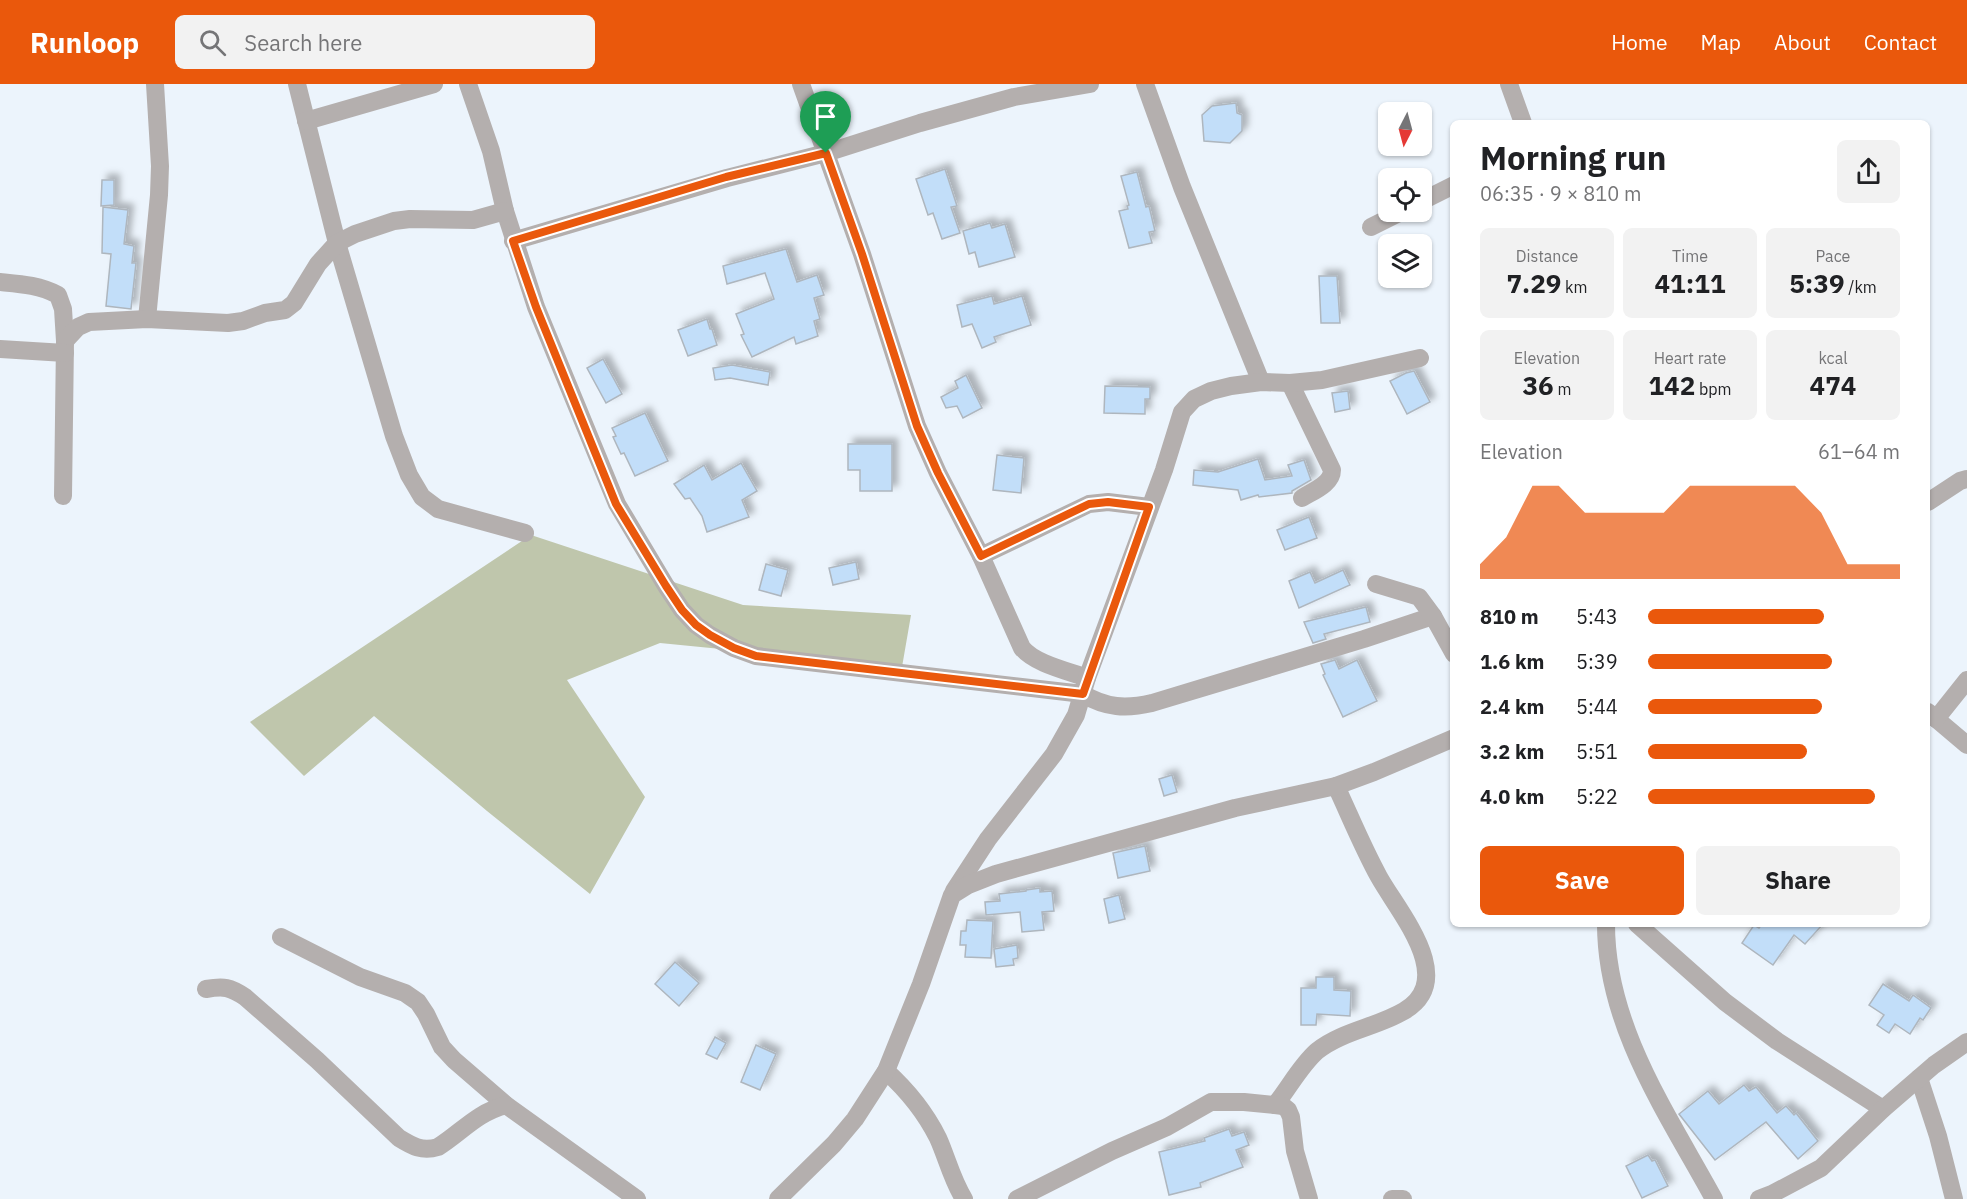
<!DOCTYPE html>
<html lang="en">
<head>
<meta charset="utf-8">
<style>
  :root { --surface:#fff; --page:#f2f2f2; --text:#202124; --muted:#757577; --accent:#ea580c }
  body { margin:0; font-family:"IBM Plex Sans",sans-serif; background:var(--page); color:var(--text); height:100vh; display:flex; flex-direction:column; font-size:22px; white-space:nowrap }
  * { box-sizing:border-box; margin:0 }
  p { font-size:20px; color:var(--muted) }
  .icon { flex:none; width:33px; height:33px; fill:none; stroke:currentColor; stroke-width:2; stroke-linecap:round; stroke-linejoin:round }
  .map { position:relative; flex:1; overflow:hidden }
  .sheet { position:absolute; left:1450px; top:36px; width:480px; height:807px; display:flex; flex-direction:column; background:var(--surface); border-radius:9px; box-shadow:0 2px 4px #0004 }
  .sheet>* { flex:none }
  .needle { width:39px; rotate:186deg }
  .buttons { position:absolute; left:1378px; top:18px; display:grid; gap:12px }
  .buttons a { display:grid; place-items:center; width:54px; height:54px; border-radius:9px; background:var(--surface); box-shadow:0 2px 4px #0004; font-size:30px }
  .pin { position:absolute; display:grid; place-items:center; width:51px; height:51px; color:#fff; margin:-62px -26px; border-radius:50% 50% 50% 0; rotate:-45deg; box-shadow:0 0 6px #0007 }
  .pin .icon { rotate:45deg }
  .round { display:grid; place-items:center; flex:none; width:63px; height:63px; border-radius:9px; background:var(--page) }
  .summary { display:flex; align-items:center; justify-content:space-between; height:102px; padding:0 30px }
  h1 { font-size:33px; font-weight:800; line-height:45px }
  .stats { display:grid; grid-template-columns:repeat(3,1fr); gap:9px; height:102px; padding:6px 30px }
  .stats div { display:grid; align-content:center; border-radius:9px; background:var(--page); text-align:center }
  .stats b { font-size:26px; font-weight:800 }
  .stats small { font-size:16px; font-weight:400 }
  .stats p { font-size:16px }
  .chart { height:168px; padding:12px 30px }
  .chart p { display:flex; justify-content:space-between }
  .chart svg { width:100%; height:108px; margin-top:6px; fill:var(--accent); opacity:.7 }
  .cta { display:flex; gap:12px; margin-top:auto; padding:12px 30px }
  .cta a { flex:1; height:69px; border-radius:9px; background:var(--accent); color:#fff; font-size:24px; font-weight:800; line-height:69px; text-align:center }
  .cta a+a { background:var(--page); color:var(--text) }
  ul { padding:0 30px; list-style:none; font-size:20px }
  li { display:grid; grid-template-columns:96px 72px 1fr; align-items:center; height:45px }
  li i { height:15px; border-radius:8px; background:var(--accent) }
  header { display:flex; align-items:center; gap:36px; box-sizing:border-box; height:84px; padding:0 30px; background:var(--accent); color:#fff }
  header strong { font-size:28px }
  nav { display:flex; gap:33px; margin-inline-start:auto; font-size:21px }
  .search { width:420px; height:54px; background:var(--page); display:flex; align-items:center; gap:15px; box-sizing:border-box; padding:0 21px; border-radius:9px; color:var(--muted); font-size:22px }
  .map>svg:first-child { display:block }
  .green { fill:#bfc6ac }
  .building { fill:#c2def9; stroke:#aeb6be; stroke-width:1.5; filter:url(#shadow) }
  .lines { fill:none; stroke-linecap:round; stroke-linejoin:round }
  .minor { stroke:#b4afae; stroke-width:18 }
  .route-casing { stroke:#fff; stroke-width:12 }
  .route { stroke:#ea580c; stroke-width:8 }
</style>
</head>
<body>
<header>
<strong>Runloop</strong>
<div class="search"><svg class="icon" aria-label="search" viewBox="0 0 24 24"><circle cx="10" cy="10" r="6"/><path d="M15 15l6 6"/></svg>Search here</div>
<nav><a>Home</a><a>Map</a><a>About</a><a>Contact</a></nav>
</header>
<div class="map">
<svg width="1967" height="1115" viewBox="0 0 1967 1115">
  <defs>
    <filter id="shadow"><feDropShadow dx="5.5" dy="-5.5" stdDeviation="3" flood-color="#0004"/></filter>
  </defs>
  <rect width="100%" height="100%" fill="#ecf4fc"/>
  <path class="green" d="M531 451 743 521 911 531 902 583 660 559 567 596 645 713 590 810 487 727 374 632 304 692 250 638Z"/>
  <g class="building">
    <path d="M1236 19 1237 29 1242 31V47L1230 59 1204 57 1202 31 1212 22Z"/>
    <path d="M945 85 957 122 951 123 960 149 942 155 933 129 928 131 916 95Z"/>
    <path d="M1137 88 1146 123 1149 122 1155 147 1149 148 1152 159 1129 164 1119 127 1128 125 1127 122 1129 121 1121 92Z"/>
    <path d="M102 96H114V121L101 122Z"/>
    <path d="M103 123 128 126 124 160 134 162 132 179H136L131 225 106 222 111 170 102 169Z"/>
    <path d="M990 139 992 144 1005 140 1015 173 979 183 975 168 969 170 963 147Z"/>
    <path d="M786 165 797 198 817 191 824 211 814 214 820 235 814 237 818 252 796 260 794 253 752 273 741 251 744 250 736 230 774 215 765 189 727 200 723 182Z"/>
    <path d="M1319 192H1337L1340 239H1321Z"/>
    <path d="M992 212 994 220 1022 212 1031 241 994 253 996 258 982 264 972 240 962 243 957 221Z"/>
    <path d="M707 235 710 245H712L717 261 688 272 678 246Z"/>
    <path d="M603 275 622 310 606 319 587 284Z"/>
    <path d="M732 281 770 288 768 301 730 294 715 296 713 284Z"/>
    <path d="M1414 287 1430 318 1407 330 1390 297 1406 289Z"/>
    <path d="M966 291 982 324 963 334 957 322 946 324 941 313 958 304 955 297Z"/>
    <path d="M1105 302 1150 303V315H1145V330L1104 329Z"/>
    <path d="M1348 307 1350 325 1335 328 1332 309Z"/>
    <path d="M645 329 668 377 635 392 624 369 621 370 613 353 616 352 612 344Z"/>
    <path d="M848 360H892V407H860V386H848Z"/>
    <path d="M997 371 1024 374 1021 409 993 406Z"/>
    <path d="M1258 375 1265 396 1292 392 1288 381 1304 376 1311 396 1292 407V409L1259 413 1258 411 1241 416 1238 406 1193 401 1194 386 1218 388Z"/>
    <path d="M741 379 757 407 742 416 749 433 707 448 702 432 690 414 685 415 674 400 704 381 712 396Z"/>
    <path d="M1309 433 1317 454 1285 466 1277 446Z"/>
    <path d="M856 478 859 495 833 501 829 484Z"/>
    <path d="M766 480 788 486 781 512 759 506Z"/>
    <path d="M1343 486 1350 501 1299 524 1289 497 1310 488 1315 499Z"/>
    <path d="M1366 523 1370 538 1324 550 1326 555 1313 559 1304 538Z"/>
    <path d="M1335 576 1339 585 1357 576 1377 617 1343 633 1323 591 1325 590 1321 580Z"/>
    <path d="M1172 691 1177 708 1164 712 1159 695Z"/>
    <path d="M1145 762 1150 787 1118 794 1113 769Z"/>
    <path d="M1040 804V808L1052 807 1054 827 1042 828 1044 846 1022 848 1020 828 986 831 985 818 1000 817 999 810 1026 807V806Z"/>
    <path d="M1119 811 1125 835 1109 839 1104 815Z"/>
    <path d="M967 836 993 837 991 874 965 873 966 861H960L961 847H966Z"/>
    <path d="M1762 840H1823L1805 860 1794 851 1773 881 1742 859 1754 841 1759 844Z"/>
    <path d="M1017 861 1018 874 1013 875 1014 881 996 883 994 865Z"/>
    <path d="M675 878 699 899 679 922 655 900Z"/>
    <path d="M1316 893H1334V906L1351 907 1350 932 1317 930 1316 941H1301V904H1316Z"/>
    <path d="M1883 900 1909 917 1913 911 1931 924 1923 936 1920 934 1910 950 1895 940 1889 949 1877 941 1884 931 1869 921Z"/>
    <path d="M715 953 726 959 717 975 706 970Z"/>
    <path d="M756 961 776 970 760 1006 741 998Z"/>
    <path d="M1744 1001 1749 1007 1756 1003 1777 1029 1786 1022 1794 1031 1796 1029 1818 1057 1798 1075 1766 1038 1715 1076 1679 1030 1708 1007 1719 1020Z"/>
    <path d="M1229 1045 1232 1052 1244 1048 1249 1061 1236 1066 1243 1083 1200 1099 1201 1103 1169 1111 1159 1068 1205 1057 1204 1054Z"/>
    <path d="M1648 1071 1652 1077 1655 1076 1668 1102 1642 1114 1626 1082Z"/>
  </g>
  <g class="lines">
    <g class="minor">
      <path d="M297 0 337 159 394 352 409 391 422 413 438 425 525 449"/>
      <path d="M468 0 491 67 505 127 536 223 617 420 666 502 682 526 696 541 710 551 734 564 756 572 1083 610C1106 624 1126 625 1152 619L1364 555 1433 532"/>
      <path d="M801 0 862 170 917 342 938 389 981 472 1022 564C1035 580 1068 587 1087 594"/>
      <path d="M1145 0 1182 103 1261 298"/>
      <path d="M1509 0 1523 39"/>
      <path d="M306 37 434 0"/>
      <path d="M1422 117 1454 101"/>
      <path d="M1371 143 1401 128"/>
      <path d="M513 157 727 94 826 69 920 39 1014 13 1090 0"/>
      <path d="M0 198C21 200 39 201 58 211L63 225 65 257 63 412"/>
      <path d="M147 235 159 111 160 82 155 0"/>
      <path d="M65 257 78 243 89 238 147 235 228 239 243 237 265 229 285 226 294 219 318 180 337 159 355 150 394 137 410 135 473 136 505 127"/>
      <path d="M0 265 65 269"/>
      <path d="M1290 299 1332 386C1332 400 1313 407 1302 414"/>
      <path d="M1928 418 1960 397 1967 395"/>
      <path d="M981 472 1089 420 1108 418 1149 423"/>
      <path d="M1376 500 1419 513 1433 532 1454 570"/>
      <path d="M1928 628 1967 661"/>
      <path d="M1936 635 1967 596"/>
      <path d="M954 807 988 755 1054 670 1076 631 1087 594 1164 386 1182 328 1194 315 1211 307 1231 302 1261 298 1290 299 1322 296 1420 274"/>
      <path d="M1606 840C1606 942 1667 1029 1714 1115"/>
      <path d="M1637 840 1725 918 1777 957 1883 1025"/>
      <path d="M281 853 360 893 405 909 418 918 426 930 442 963 454 976 506 1021 637 1115"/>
      <path d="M206 905C224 902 230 903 245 913L317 976 399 1054C412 1062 422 1068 438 1063 462 1048 476 1029 506 1021"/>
      <path d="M886 987C907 1006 925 1028 938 1054 947 1074 952 1096 964 1115"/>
      <path d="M1919 994 1938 1052 1954 1115"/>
      <path d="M1275 1021C1289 1004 1300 982 1317 967 1342 947 1377 943 1404 927 1458 895 1399 829 1379 793 1363 764 1350 732 1336 702"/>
      <path d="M778 1115 834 1060 855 1035 886 987 921 900 952 811 968 801 996 790 1235 724 1336 702 1374 688 1454 654"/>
      <path d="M1017 1115 1112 1067 1167 1043 1211 1018H1244L1275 1021 1283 1022 1288 1026 1291 1033 1295 1067 1309 1115"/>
      <path d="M1392 1115H1403"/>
      <path d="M1759 1115 1772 1110 1821 1084 1883 1025 1934 981 1967 958"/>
    </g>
  </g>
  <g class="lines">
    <defs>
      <path id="route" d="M826 69 862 170 917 342 938 389 981 472 1089 420 1108 418 1149 423 1083 610 756 572 734 564 710 551 696 541 682 526 666 502 616 420 536 223 513 157 726 93Z"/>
    </defs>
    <use href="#route" class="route-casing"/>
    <use href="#route" class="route"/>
  </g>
</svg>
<div class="buttons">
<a><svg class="needle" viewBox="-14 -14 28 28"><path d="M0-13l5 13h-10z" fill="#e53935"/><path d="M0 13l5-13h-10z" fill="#757577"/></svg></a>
<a><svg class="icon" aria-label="locate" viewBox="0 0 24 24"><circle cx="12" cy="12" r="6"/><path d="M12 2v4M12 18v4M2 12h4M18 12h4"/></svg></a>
<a><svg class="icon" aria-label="layers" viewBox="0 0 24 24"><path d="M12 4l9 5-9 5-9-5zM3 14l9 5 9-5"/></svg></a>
</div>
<div class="pin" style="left:826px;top:69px;background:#1e9e55"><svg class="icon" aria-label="arrive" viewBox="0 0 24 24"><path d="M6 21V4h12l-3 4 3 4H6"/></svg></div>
<section class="sheet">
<div class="summary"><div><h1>Morning run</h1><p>06:35 · 9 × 810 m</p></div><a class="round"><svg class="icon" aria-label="share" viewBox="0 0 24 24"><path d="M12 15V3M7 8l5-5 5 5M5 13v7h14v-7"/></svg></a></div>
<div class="stats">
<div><p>Distance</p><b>7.29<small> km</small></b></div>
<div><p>Time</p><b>41:11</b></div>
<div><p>Pace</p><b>5:39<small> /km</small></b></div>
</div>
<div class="stats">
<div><p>Elevation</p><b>36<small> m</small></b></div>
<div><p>Heart rate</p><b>142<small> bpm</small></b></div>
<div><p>kcal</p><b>474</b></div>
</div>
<div class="chart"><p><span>Elevation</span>61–64 m</p>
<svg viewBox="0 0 160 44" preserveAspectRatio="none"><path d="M0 44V38L10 27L20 6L30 6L40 17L50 17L60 17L70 17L80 6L90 6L100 6L110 6L120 6L130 17L140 38L150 38L160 38V44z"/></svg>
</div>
<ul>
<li><b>810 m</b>5:43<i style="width:70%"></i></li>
<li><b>1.6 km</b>5:39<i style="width:73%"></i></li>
<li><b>2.4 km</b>5:44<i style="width:69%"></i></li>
<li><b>3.2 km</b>5:51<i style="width:63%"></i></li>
<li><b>4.0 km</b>5:22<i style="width:90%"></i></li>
</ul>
<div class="cta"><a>Save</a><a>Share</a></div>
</section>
</div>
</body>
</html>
